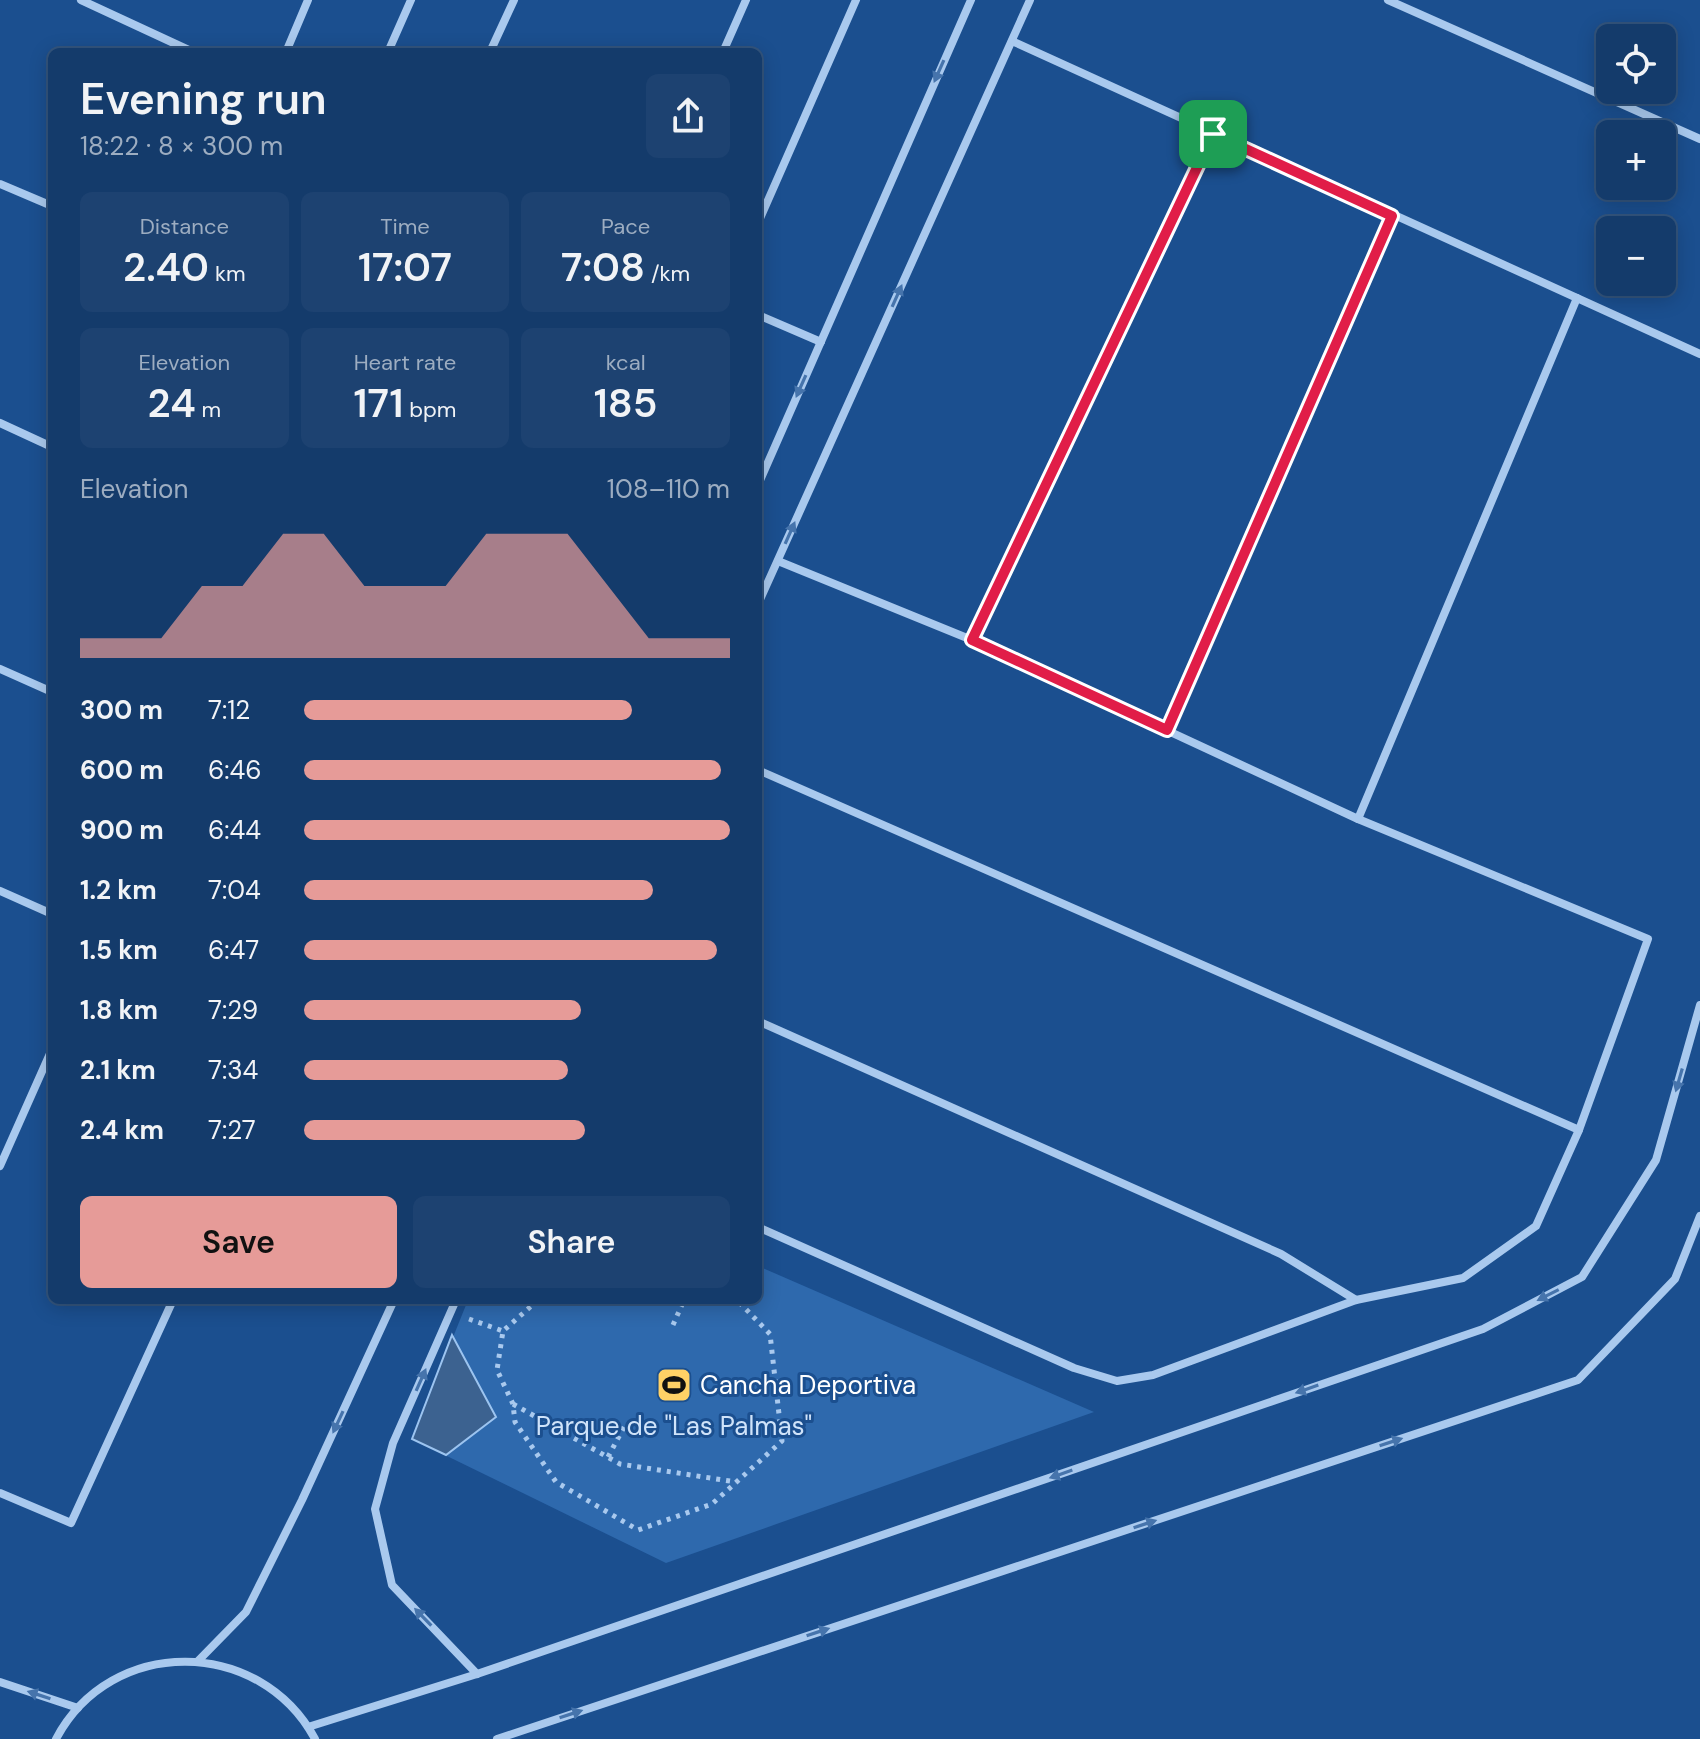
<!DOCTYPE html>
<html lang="en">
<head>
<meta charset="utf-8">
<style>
  :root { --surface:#143b6b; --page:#1d4271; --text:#f1f3f6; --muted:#9dadc1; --line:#33557e; --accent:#e69b98 }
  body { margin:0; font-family:"DM Sans",sans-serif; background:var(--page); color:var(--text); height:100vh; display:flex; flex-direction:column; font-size:30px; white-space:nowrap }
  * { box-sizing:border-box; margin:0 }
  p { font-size:26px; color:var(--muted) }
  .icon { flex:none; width:44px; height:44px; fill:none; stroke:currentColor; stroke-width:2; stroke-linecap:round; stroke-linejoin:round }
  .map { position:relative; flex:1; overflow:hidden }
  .side { position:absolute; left:48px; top:48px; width:714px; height:1256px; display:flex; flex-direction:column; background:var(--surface); border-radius:12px; box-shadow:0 4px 20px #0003,0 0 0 2px var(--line) }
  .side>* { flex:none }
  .fabs { position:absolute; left:1596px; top:24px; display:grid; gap:16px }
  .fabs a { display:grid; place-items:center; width:80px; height:80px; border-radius:12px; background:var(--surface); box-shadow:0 4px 20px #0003,0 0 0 2px var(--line); font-size:40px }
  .pin { position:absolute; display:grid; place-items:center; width:68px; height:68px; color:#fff; margin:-34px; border-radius:16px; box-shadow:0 4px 12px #0006 }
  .round { display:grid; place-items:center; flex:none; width:84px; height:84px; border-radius:12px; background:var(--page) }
  .headline { display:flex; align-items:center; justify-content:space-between; height:136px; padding:0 32px }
  h1 { font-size:44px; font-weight:600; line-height:60px }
  .stats { display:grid; grid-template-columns:repeat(3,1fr); gap:12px; height:136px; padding:8px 32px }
  .stats div { display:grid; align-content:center; border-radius:12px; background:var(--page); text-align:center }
  .stats b { font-size:40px; font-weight:600 }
  .stats small { font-size:22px; font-weight:400 }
  .stats p { font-size:22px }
  .chart { height:224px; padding:16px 32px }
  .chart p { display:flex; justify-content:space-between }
  .chart svg { width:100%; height:144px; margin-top:8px; fill:var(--accent); opacity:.7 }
  .cta { display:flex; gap:16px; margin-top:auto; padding:16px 32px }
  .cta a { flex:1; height:92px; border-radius:12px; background:var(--accent); color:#111; font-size:32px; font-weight:600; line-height:92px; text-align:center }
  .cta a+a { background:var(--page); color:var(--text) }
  ul { padding:0 32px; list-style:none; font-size:26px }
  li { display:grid; grid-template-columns:128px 96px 1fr; align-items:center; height:60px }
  li i { height:20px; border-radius:10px; background:var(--accent) }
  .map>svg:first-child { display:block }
  .green { fill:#2e69ad }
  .water { fill:#3c6290; stroke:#9cc4f0; stroke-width:2 }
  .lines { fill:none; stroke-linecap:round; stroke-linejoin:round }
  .path { stroke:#a9c9ee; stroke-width:5; stroke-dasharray:4 6; stroke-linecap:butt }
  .minor { stroke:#a9c9ee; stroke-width:8 }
  .oneway { fill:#4674ac }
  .route-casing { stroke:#fff; stroke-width:16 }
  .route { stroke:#e11d48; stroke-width:10 }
  .labels { text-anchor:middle; stroke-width:6; stroke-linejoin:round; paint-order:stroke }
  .poi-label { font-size:26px; fill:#fff; stroke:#1b4f8f; text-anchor:start }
  .park-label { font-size:26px; fill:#cfe3fa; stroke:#1b4f8f }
</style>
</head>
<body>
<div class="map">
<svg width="1700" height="1739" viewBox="0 0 1700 1739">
  <rect width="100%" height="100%" fill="#1b4f8f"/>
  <path class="green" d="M758 1266 1094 1412 666 1563 412 1439 468 1300H758Z"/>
  <path class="water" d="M452 1335 496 1417 446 1455 412 1439Z"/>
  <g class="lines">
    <g class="path">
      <path d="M538 1300 503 1331 497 1370 513 1404 515 1422 556 1482 638 1530 712 1504 782 1441 770 1334 737 1300"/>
      <path d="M469 1319 503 1331"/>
      <path d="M673 1325 684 1300"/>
      <path d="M513 1404 620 1464 736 1482"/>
      <path d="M608 1457 624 1427"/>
    </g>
    <g class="minor">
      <path d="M81 0 193 52"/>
      <path d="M1388 0 1700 139"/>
      <path d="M1012 41 1700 354"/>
      <path d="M286 52 308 0"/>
      <path d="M388 52 411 0"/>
      <path d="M490 52 514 0"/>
      <path d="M723 52 746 0"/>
      <path d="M0 184 52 206"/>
      <path d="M758 223 856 0"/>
      <path d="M758 315 821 342"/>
      <path d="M0 423 52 447"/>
      <path d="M758 485 971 0"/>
      <path d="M758 604 1030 0"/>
      <path d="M972 640 1213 134"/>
      <path d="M0 669 52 692"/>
      <path d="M1167 730 1392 216"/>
      <path d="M758 770 1579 1130"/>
      <path d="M1358 819 1577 298"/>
      <path d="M0 891 52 914"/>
      <path d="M758 1021 1281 1254 1356 1300"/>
      <path d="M0 1166 52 1049"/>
      <path d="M758 1227 1074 1368 1117 1381 1153 1375 1356 1300 1463 1278 1536 1226 1579 1130 1648 939 1358 819 972 640 778 561"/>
      <path d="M456 1300 393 1443 375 1509 392 1585 477 1674"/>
      <path d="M0 1493 71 1523 173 1300"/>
      <path d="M198 1661 246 1612 302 1500 394 1300"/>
      <path d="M0 1682 78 1708"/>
      <path d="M308 1727 477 1674 1483 1329 1582 1277 1656 1160 1700 1005"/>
      <path d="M56 1739C111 1635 260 1637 315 1739"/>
      <path d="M497 1739 1578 1380 1675 1279 1700 1216"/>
    </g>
  </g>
  <defs><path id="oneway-solid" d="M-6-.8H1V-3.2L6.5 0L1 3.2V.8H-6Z" transform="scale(2)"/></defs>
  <g class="oneway">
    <use href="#oneway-solid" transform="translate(939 71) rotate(114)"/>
    <use href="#oneway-solid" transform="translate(897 296) rotate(-66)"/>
    <use href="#oneway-solid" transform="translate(801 386) rotate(114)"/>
    <use href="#oneway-solid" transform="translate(790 533) rotate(-66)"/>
    <use href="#oneway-solid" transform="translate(1679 1080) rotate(106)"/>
    <use href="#oneway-solid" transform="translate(1548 1295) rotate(153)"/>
    <use href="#oneway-solid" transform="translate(421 1380) rotate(-66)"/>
    <use href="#oneway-solid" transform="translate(1307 1389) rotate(161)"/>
    <use href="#oneway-solid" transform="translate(338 1422) rotate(115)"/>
    <use href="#oneway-solid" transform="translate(1391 1442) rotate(-18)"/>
    <use href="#oneway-solid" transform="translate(1061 1474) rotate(161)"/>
    <use href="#oneway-solid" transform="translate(1145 1524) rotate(-18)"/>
    <use href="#oneway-solid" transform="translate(423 1617) rotate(-134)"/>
    <use href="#oneway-solid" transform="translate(818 1632) rotate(-18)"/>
    <use href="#oneway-solid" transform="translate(39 1695) rotate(-162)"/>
    <use href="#oneway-solid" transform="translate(571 1714) rotate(-18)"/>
  </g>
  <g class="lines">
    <defs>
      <path id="route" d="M1213 134 1392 216 1167 730 972 640Z"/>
    </defs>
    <use href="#route" class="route-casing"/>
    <use href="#route" class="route"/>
  </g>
  <defs>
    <symbol id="stadium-square" viewBox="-11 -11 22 22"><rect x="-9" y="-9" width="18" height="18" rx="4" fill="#ffd166" stroke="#1b4f8f"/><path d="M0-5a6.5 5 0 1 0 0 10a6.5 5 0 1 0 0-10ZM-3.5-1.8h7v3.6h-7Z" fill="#111"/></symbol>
  </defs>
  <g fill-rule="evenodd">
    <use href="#stadium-square" x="654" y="1365" width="40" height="40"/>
  </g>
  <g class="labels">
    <g class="poi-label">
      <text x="700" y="1394">Cancha Deportiva</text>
    </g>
    <g class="park-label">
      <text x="674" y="1435">Parque de "Las Palmas"</text>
    </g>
  </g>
</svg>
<div class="fabs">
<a><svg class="icon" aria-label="locate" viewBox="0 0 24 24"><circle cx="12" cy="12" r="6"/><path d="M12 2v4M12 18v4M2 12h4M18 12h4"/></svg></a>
<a>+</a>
<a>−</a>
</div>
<div class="pin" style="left:1213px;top:134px;background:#1e9e55"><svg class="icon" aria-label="arrive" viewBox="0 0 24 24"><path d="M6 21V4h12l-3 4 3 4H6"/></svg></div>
<section class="side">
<div class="headline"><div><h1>Evening run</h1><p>18:22 · 8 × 300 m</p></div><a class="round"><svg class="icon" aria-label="share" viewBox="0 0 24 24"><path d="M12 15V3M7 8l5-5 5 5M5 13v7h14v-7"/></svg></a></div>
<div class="stats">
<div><p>Distance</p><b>2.40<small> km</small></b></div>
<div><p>Time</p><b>17:07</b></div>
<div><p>Pace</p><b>7:08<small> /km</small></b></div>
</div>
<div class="stats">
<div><p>Elevation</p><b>24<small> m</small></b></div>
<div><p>Heart rate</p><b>171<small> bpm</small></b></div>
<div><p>kcal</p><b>185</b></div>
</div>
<div class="chart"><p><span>Elevation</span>108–110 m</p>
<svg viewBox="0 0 160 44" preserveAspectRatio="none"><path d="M0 44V38L10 38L20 38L30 22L40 22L50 6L60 6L70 22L80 22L90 22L100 6L110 6L120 6L130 22L140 38L150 38L160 38V44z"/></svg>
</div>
<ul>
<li><b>300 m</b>7:12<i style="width:77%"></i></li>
<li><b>600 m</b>6:46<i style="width:98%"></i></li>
<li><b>900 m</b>6:44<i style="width:100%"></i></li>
<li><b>1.2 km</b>7:04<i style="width:82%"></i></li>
<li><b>1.5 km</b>6:47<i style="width:97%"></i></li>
<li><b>1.8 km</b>7:29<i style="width:65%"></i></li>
<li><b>2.1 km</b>7:34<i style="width:62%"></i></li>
<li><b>2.4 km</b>7:27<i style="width:66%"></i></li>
</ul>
<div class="cta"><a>Save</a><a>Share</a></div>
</section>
</div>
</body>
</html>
